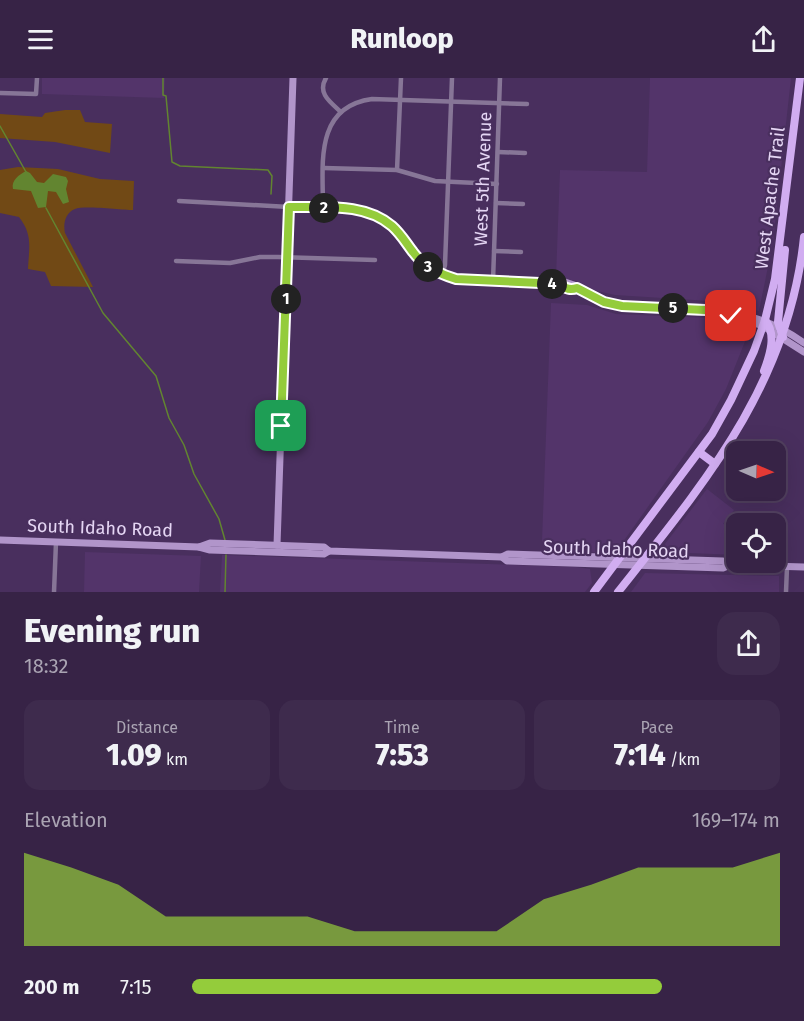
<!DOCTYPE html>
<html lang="en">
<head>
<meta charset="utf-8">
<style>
  :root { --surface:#372346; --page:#3e2b4d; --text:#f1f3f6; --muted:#aaa4b3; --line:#51405f; --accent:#94cc3b }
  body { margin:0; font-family:"Fira Sans",sans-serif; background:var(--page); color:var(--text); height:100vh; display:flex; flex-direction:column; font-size:22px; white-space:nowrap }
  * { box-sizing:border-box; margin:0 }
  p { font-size:20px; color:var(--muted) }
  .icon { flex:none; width:33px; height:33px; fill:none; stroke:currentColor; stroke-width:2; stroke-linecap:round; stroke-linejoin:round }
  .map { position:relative; height:514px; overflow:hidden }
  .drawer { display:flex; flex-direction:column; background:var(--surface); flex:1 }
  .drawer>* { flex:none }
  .needle { width:39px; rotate:92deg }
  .controls { position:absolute; left:726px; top:363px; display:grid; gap:12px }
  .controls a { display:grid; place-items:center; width:60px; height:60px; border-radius:12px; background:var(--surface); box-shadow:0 6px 24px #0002,0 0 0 2px var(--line); font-size:30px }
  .pin { position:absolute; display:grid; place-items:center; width:51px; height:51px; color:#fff; margin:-26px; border-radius:12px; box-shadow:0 3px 9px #0006 }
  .km { position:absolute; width:30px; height:30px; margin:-15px; border-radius:50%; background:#222; color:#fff; font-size:16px; line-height:30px; text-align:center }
  .round { display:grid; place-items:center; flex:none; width:63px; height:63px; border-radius:18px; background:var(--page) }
  .summary { display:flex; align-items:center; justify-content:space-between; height:102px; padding:0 24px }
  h1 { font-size:33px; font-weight:800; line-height:45px }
  .figures { display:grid; grid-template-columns:repeat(3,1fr); gap:9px; height:102px; padding:6px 24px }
  .figures div { display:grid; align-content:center; border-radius:15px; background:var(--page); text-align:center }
  .figures b { font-size:30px; font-weight:800 }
  .figures small { font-size:16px; font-weight:400 }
  .figures p { font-size:16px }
  .chart { height:168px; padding:12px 24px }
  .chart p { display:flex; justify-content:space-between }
  .chart svg { width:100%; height:108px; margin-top:6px; fill:var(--accent); opacity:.7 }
  ul { padding:0 24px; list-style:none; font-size:20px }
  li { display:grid; grid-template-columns:96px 72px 1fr; align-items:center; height:45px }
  li i { height:15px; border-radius:8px; background:var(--accent) }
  header { display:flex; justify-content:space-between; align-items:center; height:78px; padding:0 24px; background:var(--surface); font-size:27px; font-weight:800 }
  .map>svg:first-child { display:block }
  .built { fill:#53346a }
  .green { fill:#714915 }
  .water { fill:#628530 }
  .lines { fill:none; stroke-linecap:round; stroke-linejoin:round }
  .stream { stroke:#628530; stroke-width:1.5 }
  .street { stroke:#877697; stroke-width:4.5 }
  .secondary { stroke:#b195ca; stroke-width:7 }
  .primary { stroke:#d1adf1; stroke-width:8 }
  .route-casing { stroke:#fff; stroke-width:12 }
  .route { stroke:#94cc3b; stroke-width:8 }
  .labels { text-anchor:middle; stroke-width:4.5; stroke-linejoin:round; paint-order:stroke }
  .street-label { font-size:18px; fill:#e5d6f4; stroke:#492f5e }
</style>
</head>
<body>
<header><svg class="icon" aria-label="menu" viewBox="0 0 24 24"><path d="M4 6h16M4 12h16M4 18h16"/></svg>Runloop<svg class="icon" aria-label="share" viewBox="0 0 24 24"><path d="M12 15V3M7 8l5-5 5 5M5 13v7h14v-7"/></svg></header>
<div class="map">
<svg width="804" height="514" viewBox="0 0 804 514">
  <rect width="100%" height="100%" fill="#492f5e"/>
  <g class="built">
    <path d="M42 0H165L164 20 42 16Z"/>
    <path d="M650 0H791L773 164 759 233 726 224 615 217 597 213 576 203 556 199 560 92 647 94Z"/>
    <path d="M551 225 587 227 616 236 712 240 750 251 726 311 708 344 618 471 612 475 546 473 542 463Z"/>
    <path d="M707 411 734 432 723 446 736 447V477L667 474 665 466Z"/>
    <path d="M85 474 201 478 199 514H84Z"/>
    <path d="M222 477 576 489 590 491 592 505 585 514H220Z"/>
    <path d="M645 495 779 498V514H631Z"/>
  </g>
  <g class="green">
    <path d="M65 32H80L85 44 112 46 110 75 55 64 0 60V36L42 39 45 35Z"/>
    <path d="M18 89 58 91 100 101 134 103 133 132C122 132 83 127 75 131 65 135 63 146 65 155L93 209 51 208 45 194 28 191C29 169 33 157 19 139L0 135V92Z"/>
  </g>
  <path class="water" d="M26 93 30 95 37 104 44 105 53 96 66 99 68 103 66 111 69 124 63 126 56 114 48 113 46 129 38 130 31 113 13 111C11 102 19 97 26 93Z"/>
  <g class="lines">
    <g class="stream">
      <path d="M163 0V17L166 18 172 84 180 88 268 92 272 98 271 116"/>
      <path d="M0 48 26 94"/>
      <path d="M46 130 103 235 156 298 169 340 184 367 194 396 219 441 225 462"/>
      <path d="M225 514 226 477"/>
    </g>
    <g class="street">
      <path d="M326 0C317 15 330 24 341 34"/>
      <path d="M0 15 36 16 37 0"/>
      <path d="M498 74 525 75"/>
      <path d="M324 90 397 92 435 103 497 106"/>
      <path d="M397 92 401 0"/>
      <path d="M179 123 289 129"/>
      <path d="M496 125 523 126"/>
      <path d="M323 130C323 86 314 29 372 21L527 26"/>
      <path d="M494 173 521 174"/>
      <path d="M176 183 230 185 260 179H278L375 182"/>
      <path d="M442 197 445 187 452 0"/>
      <path d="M493 203 500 0"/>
      <path d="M54 514 56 464"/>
      <path d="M786 514 787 489"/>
    </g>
    <g class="secondary">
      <path d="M289 129C323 130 364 124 392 148 401 156 406 165 413 174 424 189 439 196 456 201L561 206 565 204 574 207 577 210 605 224 622 228C690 231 746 223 804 265"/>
      <path d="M561 206C565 211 571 212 577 210"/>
      <path d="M717 233 763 248 804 274"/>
      <path d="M0 462 199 469 210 472 324 476 329 473"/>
      <path d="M277 467 293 0"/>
      <path d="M199 469 210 465 324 469 329 473 502 479 507 483 723 490 730 487"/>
      <path d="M502 479 508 476 723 483 730 487 804 489"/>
    </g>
    <g class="primary">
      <path d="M783 259 778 244 785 172"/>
      <path d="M764 293C770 277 777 256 765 242"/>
      <path d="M699 374 715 386"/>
      <path d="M594 514 712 356 731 322 754 273 765 242 775 201 800 0"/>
      <path d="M618 514C706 403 789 305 804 159"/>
    </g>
  </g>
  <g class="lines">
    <defs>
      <path id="route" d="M281 348 289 129C323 130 364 124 392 148 401 156 406 165 413 174 424 189 439 196 456 201L561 206C565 211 571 212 577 210L604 224 622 228 705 232 717 233 731 238"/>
    </defs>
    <use href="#route" class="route-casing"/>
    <use href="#route" class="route"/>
  </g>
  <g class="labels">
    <g class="street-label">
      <text transform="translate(483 101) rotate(-88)" y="6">West 5th Avenue</text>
      <text transform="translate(770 120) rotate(-83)" y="6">West Apache Trail</text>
      <text transform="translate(100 450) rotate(2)" y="6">South Idaho Road</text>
      <text transform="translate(616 471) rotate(2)" y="6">South Idaho Road</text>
    </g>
  </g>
</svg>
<div class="controls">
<a><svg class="needle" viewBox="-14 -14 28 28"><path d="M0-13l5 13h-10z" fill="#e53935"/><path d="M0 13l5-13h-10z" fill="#aaa4b3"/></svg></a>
<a><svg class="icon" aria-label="locate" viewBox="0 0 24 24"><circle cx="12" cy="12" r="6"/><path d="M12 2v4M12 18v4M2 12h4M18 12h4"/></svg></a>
</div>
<div class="pin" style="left:281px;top:348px;background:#1e9e55"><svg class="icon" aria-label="arrive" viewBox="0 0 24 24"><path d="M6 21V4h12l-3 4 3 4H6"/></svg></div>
<div class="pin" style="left:731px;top:238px;background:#d93025"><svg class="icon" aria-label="check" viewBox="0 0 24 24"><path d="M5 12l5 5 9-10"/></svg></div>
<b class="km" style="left:286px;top:221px">1</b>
<b class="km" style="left:324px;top:130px">2</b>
<b class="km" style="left:428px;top:189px">3</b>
<b class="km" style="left:552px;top:206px">4</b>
<b class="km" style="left:673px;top:230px">5</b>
</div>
<section class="drawer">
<div class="summary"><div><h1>Evening run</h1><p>18:32</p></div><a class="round"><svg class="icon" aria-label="share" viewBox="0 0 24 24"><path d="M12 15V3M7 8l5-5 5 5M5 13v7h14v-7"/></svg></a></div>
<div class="figures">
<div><p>Distance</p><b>1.09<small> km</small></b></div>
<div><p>Time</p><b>7:53</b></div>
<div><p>Pace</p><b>7:14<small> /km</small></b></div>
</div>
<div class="chart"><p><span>Elevation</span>169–174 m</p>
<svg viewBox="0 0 160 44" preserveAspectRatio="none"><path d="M0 44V6L10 12L20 19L30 32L40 32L50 32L60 32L70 38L80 38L90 38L100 38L110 25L120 19L130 12L140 12L150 12L160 6V44z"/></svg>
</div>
<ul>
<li><b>200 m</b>7:15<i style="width:80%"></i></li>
</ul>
</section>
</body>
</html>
